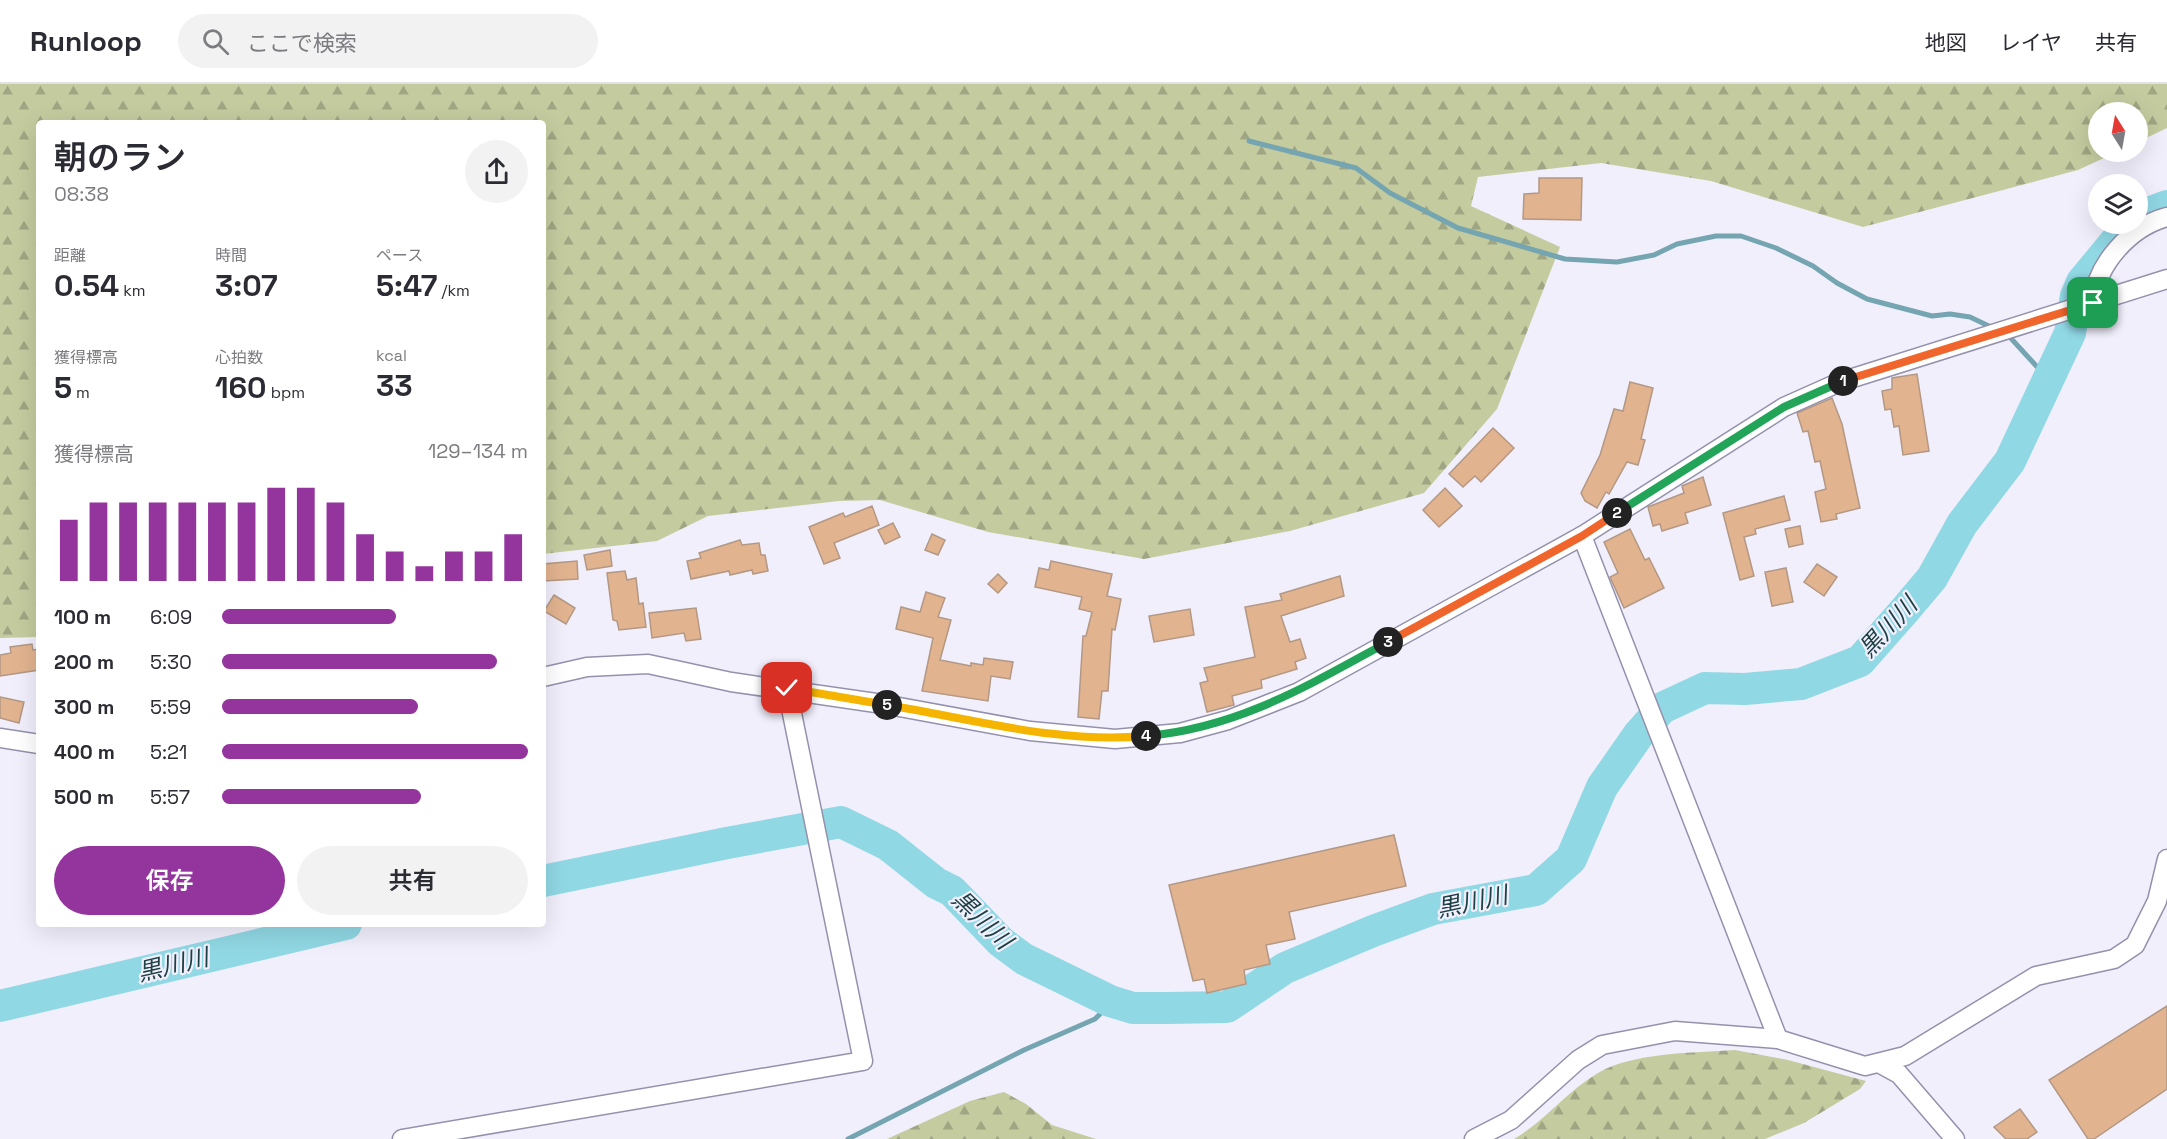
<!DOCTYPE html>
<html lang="ja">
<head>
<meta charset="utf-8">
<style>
  :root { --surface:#fff; --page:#f2f2f3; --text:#2b2b33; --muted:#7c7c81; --line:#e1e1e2; --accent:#94359e }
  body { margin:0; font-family:"Space Grotesk","Noto Sans JP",sans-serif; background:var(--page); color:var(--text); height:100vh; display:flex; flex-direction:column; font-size:22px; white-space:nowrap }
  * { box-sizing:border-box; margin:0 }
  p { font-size:20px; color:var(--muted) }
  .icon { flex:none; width:33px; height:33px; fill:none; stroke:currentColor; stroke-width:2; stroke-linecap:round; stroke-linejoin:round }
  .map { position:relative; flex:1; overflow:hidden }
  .side { position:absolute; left:36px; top:36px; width:510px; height:807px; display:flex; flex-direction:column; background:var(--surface); border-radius:6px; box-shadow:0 6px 24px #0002 }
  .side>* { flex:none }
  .needle { width:39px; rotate:349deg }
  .controls { position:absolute; left:2088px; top:18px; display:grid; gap:12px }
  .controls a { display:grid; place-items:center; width:60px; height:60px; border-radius:50%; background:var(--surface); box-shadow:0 6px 24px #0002; font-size:30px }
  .pin { position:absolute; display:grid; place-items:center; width:51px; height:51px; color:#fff; margin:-26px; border-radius:12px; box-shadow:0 3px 9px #0006 }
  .km { position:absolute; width:30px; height:30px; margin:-15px; border-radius:50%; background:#222; color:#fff; font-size:16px; line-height:30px; text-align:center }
  .round { display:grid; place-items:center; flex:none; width:63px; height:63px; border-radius:32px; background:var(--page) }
  .head { display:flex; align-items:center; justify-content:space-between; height:102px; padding:0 18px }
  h1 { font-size:33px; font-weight:600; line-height:45px }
  .metrics { display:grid; grid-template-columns:repeat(3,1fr); gap:9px; height:102px; padding:6px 18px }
  .metrics div { display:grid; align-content:center }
  .metrics b { font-size:30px; font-weight:600 }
  .metrics small { font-size:16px; font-weight:400 }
  .metrics p { font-size:16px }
  .chart { height:168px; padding:12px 18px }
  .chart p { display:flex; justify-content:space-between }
  .chart svg { width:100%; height:108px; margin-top:6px; stroke:var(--accent); stroke-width:6 }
  .button { display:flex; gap:12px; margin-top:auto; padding:12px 18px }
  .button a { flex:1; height:69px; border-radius:36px; background:var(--accent); color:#fff; font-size:24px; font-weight:600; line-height:69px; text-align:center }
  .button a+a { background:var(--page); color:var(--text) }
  ul { padding:0 18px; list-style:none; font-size:20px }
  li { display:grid; grid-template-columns:96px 72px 1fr; align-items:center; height:45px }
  li i { height:15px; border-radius:8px; background:var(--accent) }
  header { display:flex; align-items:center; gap:36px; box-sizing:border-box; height:84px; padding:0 30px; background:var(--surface); border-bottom:2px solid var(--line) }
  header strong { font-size:28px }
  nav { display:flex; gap:33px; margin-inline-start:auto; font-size:21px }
  .search { width:420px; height:54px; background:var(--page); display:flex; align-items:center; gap:15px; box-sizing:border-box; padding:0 21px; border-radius:33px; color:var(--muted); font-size:22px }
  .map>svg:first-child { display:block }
  .forest { fill:url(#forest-firs) }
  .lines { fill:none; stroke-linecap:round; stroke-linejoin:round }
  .stream { stroke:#74a5b1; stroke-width:5 }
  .river { stroke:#90d8e4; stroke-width:32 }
  .building { fill:#e2b38f; stroke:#b29885; stroke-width:1.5 }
  .minor-casing { stroke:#9491ad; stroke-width:21 }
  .minor { stroke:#fff; stroke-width:18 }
  .split-1-casing { stroke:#fff; stroke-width:12 }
  .split-2-casing { stroke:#fff; stroke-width:12 }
  .split-3-casing { stroke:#fff; stroke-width:12 }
  .split-4-casing { stroke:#fff; stroke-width:12 }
  .split-5-casing { stroke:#fff; stroke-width:12 }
  .split-6-casing { stroke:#fff; stroke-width:12 }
  .split-1 { stroke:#f0652b; stroke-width:8 }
  .split-2 { stroke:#22a559; stroke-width:8 }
  .split-3 { stroke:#f0652b; stroke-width:8 }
  .split-4 { stroke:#22a559; stroke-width:8 }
  .split-5 { stroke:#f5b400; stroke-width:8 }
  .split-6 { stroke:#f5b400; stroke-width:8 }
  .labels { text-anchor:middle; stroke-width:4.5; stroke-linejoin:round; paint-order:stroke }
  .water-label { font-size:24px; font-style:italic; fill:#1e4146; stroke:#f1effc }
</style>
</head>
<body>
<header>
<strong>Runloop</strong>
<div class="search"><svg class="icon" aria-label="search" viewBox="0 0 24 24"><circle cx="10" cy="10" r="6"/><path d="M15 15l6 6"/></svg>ここで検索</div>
<nav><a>地図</a><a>レイヤ</a><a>共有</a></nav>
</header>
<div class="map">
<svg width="2167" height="1055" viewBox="0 0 2167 1055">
  <defs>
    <pattern id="forest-firs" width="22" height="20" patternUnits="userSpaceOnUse" patternTransform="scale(1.5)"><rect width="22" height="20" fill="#c4cb9f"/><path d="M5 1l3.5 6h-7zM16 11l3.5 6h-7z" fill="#a0a583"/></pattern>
  </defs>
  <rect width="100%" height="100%" fill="#f1effc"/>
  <g class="forest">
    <path d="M0 0H2167V44L2138 58V28H2098V68H2117L2078 86 1863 143 1711 97 1601 79 1478 93 1471 122 1560 163 1497 325 1424 409 1290 447 1144 475 988 448 880 416 839 417 708 432 657 457 543 470V39H39V553L0 554Z"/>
    <path d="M1735 966 1788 976 1866 997 1860 1005 1804 1039 1765 1055H1514C1545 1037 1567 1007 1598 989 1634 968 1694 969 1735 966Z"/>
    <path d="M1004 1008 1026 1020 1052 1041 1096 1055H887L970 1017Z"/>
  </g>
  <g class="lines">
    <g class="stream">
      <path d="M1249 57 1356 84 1390 109 1458 144 1565 175 1617 178 1654 171 1677 160 1716 152H1741L1776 164 1813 182 1837 199 1867 215 1932 232 1950 230 1970 233 1993 244"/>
      <path d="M2007 250 2050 297"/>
      <path d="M848 1055 1024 966 1095 935 1110 920V917"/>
    </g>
    <g class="river">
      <path d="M2138 133 2167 122"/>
      <path d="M543 797 727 759 841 738 888 761 936 799 952 807 1001 858 1024 875 1110 917 1133 924H1167L1227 923 1285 884 1373 847 1433 825 1536 806 1571 775 1602 703 1639 650 1662 624 1705 604 1745 605 1801 600 1860 577 1905 526 1932 494 1962 440 2010 377 2070 249 2076 212 2082 198 2130 140"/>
      <path d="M0 922 346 840"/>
    </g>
  </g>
  <g class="building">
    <path d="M1539 94H1582L1581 136 1523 135 1524 110 1539 109Z"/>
    <path d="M1917 290 1929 367 1903 371 1899 342 1894 343 1891 325 1885 326 1882 307 1892 305V294Z"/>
    <path d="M1630 298 1653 304 1641 355 1645 356 1638 381 1627 378 1609 410 1606 408 1597 424 1585 417 1581 409 1600 371 1614 325 1623 327Z"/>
    <path d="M1832 314 1842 340 1860 424 1836 430 1837 435 1821 438 1815 408 1826 405 1820 377 1815 378 1808 347 1803 348 1797 329Z"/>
    <path d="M1493 344 1514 364 1481 398 1475 392 1463 403 1449 390Z"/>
    <path d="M1703 393 1711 421 1685 429 1688 439 1662 447 1660 440 1653 442 1648 423 1684 409 1682 402Z"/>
    <path d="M1445 404 1462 422 1439 443 1423 426Z"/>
    <path d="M1784 412 1790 436 1755 445 1756 450 1744 453 1754 492 1740 496 1723 429Z"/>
    <path d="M872 422 879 441 834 459 840 474 824 480 809 443 843 429 845 433Z"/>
    <path d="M893 439 900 453 885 460 878 446Z"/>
    <path d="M1800 442 1803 460 1789 463 1785 445Z"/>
    <path d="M1630 445 1645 476 1649 474 1664 504 1624 524 1610 493 1618 489 1604 458Z"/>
    <path d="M932 450 945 456 938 471 925 466Z"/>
    <path d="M740 456 742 461 759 459 761 471H765L768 487 753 490 752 486 730 491 729 487 691 495 687 477 701 474 699 469Z"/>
    <path d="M610 466 612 482 587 486 584 471Z"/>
    <path d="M577 477 578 495 543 497V480Z"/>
    <path d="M1051 477 1112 490 1107 512 1121 515 1115 546 1112 545 1108 607H1102L1099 635 1078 633 1083 552H1086L1092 528 1079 525 1082 513 1035 503 1039 484 1049 486Z"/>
    <path d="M1817 480 1837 493 1824 512 1804 498Z"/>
    <path d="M1786 484 1793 518 1772 522 1765 488Z"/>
    <path d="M625 487 627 496 636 494 639 520 643 519 646 543 619 546 617 537 613 536 607 489Z"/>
    <path d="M998 490 1007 499 998 509 988 500Z"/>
    <path d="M1340 492 1344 512 1281 532 1290 558 1300 555 1306 574 1295 578 1297 585 1261 596 1262 604 1232 612 1234 621 1207 628 1200 599 1208 597 1204 584 1255 573 1245 523 1282 516 1280 510Z"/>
    <path d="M926 508 945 514 938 533 951 536 940 576 971 582V579L983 581 984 574 1013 578 1010 595 991 592 988 617 922 607 933 554 896 545 901 523 920 528Z"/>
    <path d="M554 511 575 524 566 540 544 527Z"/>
    <path d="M696 524 701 555 686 557 684 549 652 554 649 529Z"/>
    <path d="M1190 525 1194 551 1154 558 1149 532Z"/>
    <path d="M32 560 33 566 39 565V586L0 592V571L11 569 10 563Z"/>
    <path d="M0 613 24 618 19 639 0 634Z"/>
    <path d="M1394 751 1406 802 1289 828 1295 855 1266 861 1270 880 1244 886 1246 900 1207 909 1204 895 1193 897 1169 801Z"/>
    <path d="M2167 922V1005L2094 1055H2088L2049 996Z"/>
    <path d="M2020 1025 2037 1048 2027 1055H2006L1994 1043Z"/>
  </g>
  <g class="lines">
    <defs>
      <g id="minor">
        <path d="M2093 219C2096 180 2130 143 2167 133"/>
        <path d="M1582 452 1778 955"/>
        <path d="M543 593 587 583 648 580 731 598 883 620 1030 647 1115 655 1180 649 1228 636 1299 608 1582 452 1784 323 1840 298 2167 195"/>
        <path d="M0 654 39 660"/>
        <path d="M1879 979 1899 990 1955 1055"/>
        <path d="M402 1055 863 977 787 605"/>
        <path d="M1474 1055 1511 1036 1578 976 1602 961 1675 947 1778 955 1865 982 1905 972 2036 892 2114 875 2135 861 2157 817 2167 775"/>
      </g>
    </defs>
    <use href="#minor" class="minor-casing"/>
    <use href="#minor" class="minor"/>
  </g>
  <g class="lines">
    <defs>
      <path id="split-1" d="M1843 297 2093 219"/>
      <path id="split-2" d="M1617 429 1784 323 1843 297"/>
      <path id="split-3" d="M1388 558 1582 452 1617 429"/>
      <path id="split-4" d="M1146 652C1238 644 1309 601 1388 558"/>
      <path id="split-5" d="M887 621C972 635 1059 660 1146 652"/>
      <path id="split-6" d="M787 604 887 621"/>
    </defs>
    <use href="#split-1" class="split-1-casing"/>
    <use href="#split-2" class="split-2-casing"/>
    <use href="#split-3" class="split-3-casing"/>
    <use href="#split-4" class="split-4-casing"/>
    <use href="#split-5" class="split-5-casing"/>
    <use href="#split-6" class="split-6-casing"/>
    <use href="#split-1" class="split-1"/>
    <use href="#split-2" class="split-2"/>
    <use href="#split-3" class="split-3"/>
    <use href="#split-4" class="split-4"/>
    <use href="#split-5" class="split-5"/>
    <use href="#split-6" class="split-6"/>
  </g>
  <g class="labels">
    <g class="water-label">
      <text transform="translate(1888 543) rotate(-47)" y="8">黒川川</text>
      <text transform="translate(1472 818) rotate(-12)" y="8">黒川川</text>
      <text transform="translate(982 836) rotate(44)" y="8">黒川川</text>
      <text transform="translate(173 881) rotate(-13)" y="8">黒川川</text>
    </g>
  </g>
</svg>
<div class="controls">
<a><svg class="needle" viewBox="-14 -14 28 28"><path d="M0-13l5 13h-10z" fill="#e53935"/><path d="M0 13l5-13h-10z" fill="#7c7c81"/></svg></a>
<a><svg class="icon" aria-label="layers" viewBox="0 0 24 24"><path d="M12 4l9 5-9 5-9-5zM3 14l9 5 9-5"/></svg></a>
</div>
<div class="pin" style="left:2093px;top:219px;background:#1e9e55"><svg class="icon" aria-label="arrive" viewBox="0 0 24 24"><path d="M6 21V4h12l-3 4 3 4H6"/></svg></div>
<div class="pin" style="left:787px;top:604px;background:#d93025"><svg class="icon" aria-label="check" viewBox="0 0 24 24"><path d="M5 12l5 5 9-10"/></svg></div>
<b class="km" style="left:1843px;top:297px">1</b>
<b class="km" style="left:1617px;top:429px">2</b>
<b class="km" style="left:1388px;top:558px">3</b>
<b class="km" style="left:1146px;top:652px">4</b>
<b class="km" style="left:887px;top:621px">5</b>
<section class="side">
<div class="head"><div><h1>朝のラン</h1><p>08:38</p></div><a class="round"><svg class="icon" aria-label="share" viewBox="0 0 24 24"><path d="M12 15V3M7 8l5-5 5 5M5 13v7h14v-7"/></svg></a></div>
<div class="metrics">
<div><p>距離</p><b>0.54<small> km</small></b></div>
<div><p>時間</p><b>3:07</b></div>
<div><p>ペース</p><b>5:47<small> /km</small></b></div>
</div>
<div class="metrics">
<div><p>獲得標高</p><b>5<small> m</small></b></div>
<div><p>心拍数</p><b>160<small> bpm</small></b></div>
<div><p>kcal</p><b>33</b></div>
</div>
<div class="chart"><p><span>獲得標高</span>129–134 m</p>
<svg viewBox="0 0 160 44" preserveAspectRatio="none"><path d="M5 44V19M15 44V12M25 44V12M35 44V12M45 44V12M55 44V12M65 44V12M75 44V6M85 44V6M95 44V12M105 44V25M115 44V32M125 44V38M135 44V32M145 44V32M155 44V25"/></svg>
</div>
<ul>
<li><b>100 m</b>6:09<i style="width:57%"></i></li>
<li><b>200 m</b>5:30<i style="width:90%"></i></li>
<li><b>300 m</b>5:59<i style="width:64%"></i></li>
<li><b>400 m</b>5:21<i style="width:100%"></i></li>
<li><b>500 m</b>5:57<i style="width:65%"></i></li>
</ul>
<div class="button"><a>保存</a><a>共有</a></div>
</section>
</div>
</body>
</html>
